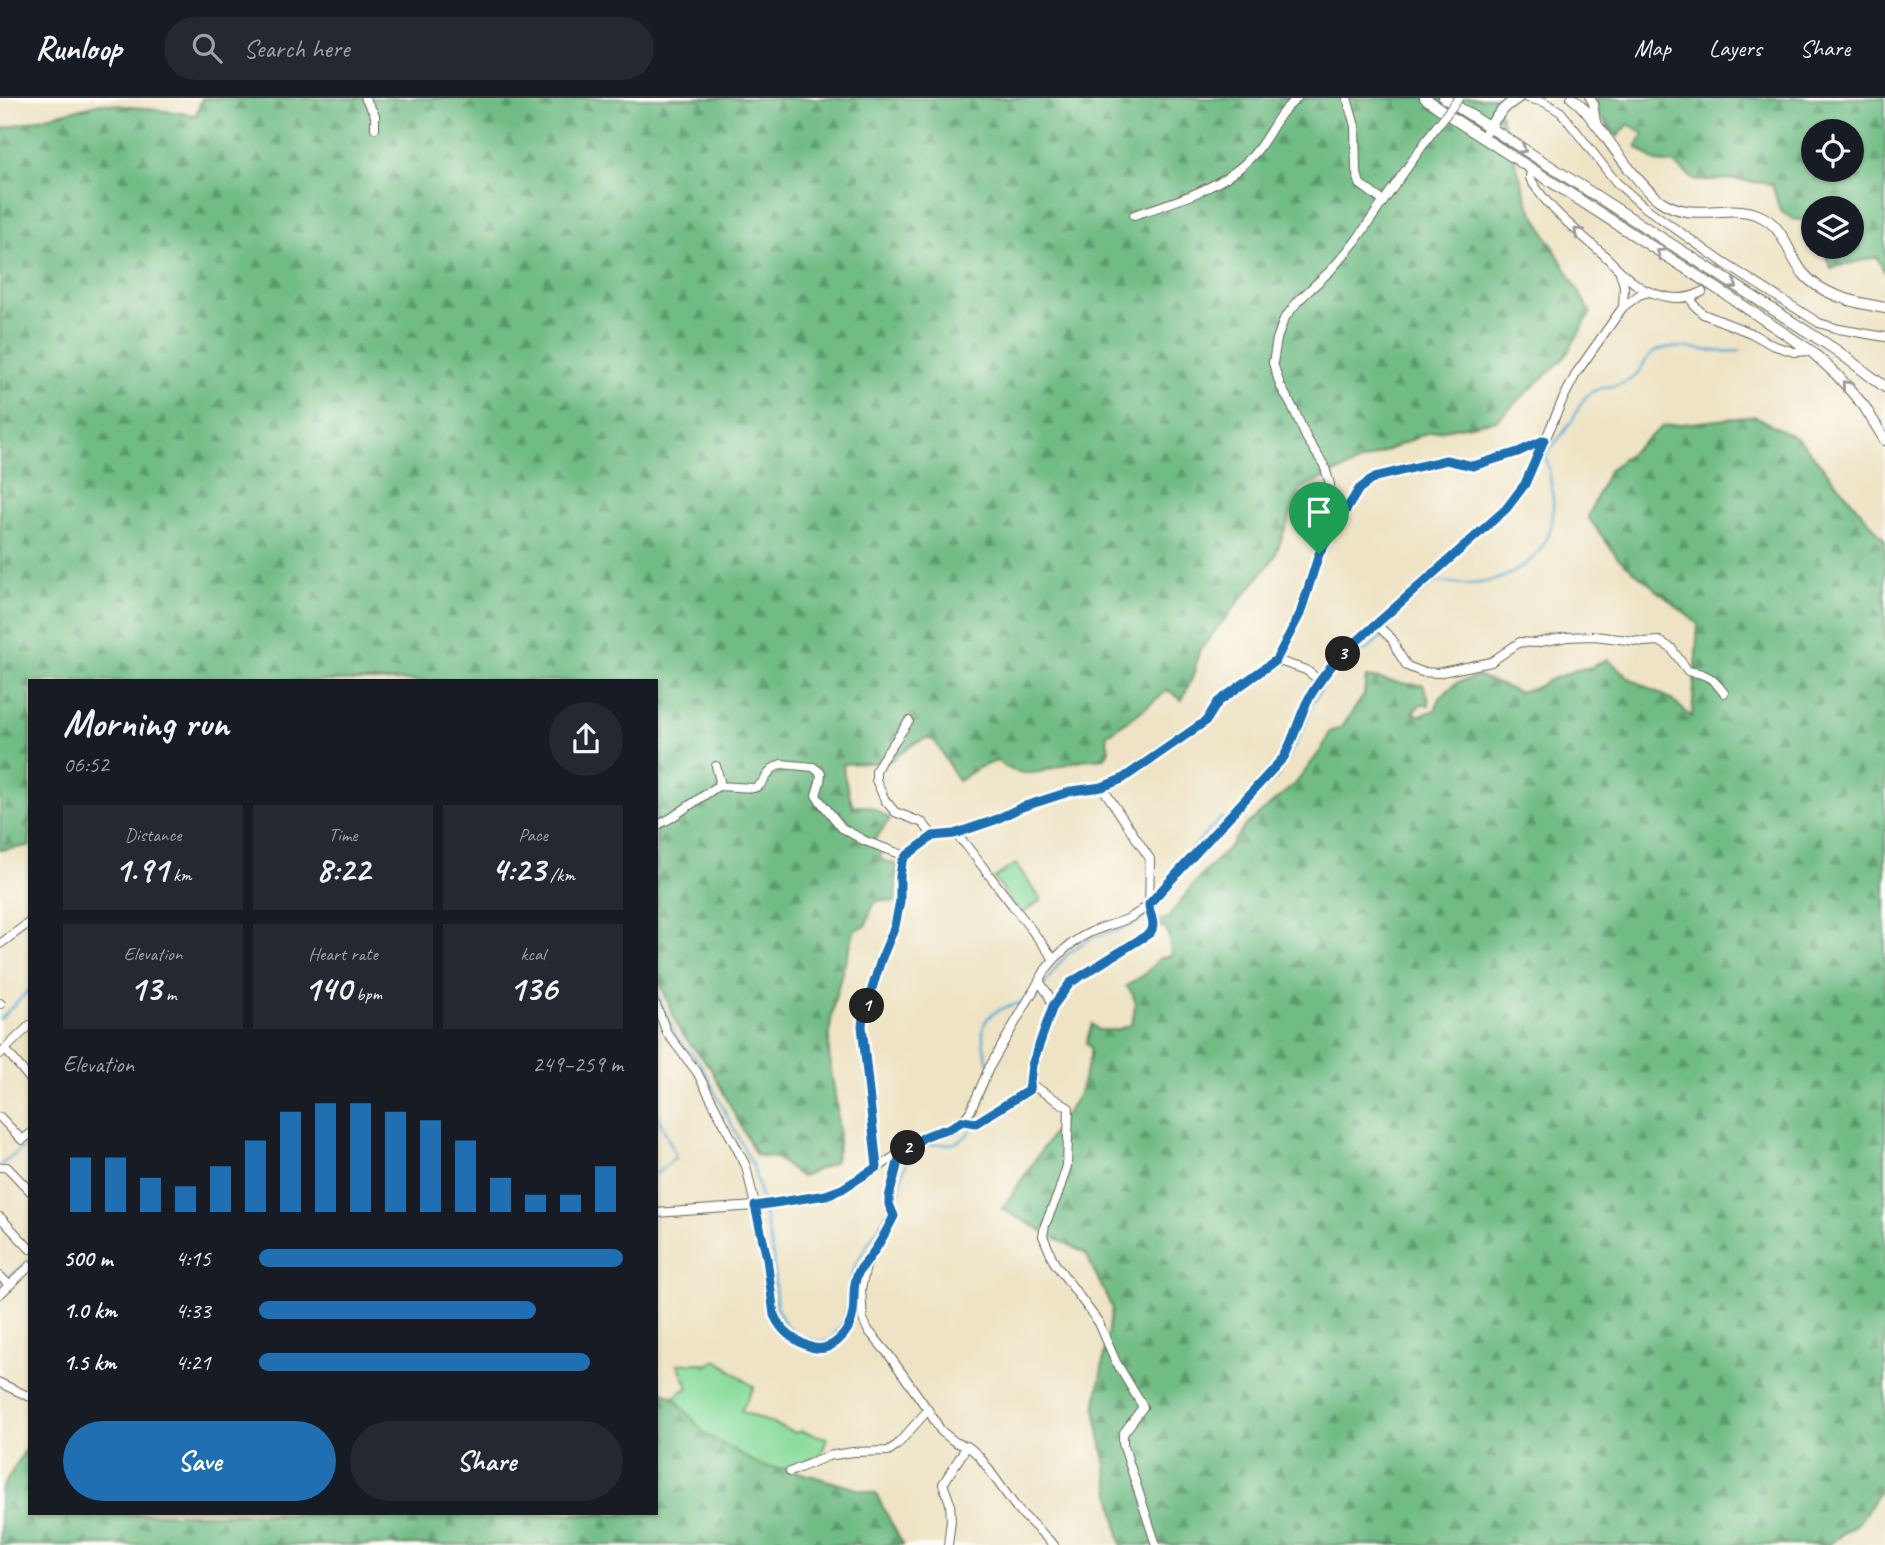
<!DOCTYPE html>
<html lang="en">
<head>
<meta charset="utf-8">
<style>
  :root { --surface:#171b24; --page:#242831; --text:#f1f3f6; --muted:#9ea1a6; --line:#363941; --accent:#1f6fb2 }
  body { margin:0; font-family:Caveat,sans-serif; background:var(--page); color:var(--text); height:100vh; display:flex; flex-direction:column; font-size:26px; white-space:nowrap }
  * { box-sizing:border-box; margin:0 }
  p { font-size:23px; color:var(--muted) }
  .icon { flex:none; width:38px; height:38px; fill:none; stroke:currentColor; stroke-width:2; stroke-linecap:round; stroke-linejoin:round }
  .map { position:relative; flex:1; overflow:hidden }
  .sheet { position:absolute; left:28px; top:581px; width:630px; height:836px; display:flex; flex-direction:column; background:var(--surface); border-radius:0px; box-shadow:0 2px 5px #0004 }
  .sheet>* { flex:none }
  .buttons { position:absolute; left:1801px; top:21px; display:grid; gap:14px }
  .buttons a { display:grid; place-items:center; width:63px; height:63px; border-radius:50%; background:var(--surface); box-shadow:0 2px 5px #0004; font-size:35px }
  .pin { position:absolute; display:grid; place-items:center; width:60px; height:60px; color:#fff; margin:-72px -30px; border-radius:50% 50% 50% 0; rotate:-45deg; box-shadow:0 0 7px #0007 }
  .pin .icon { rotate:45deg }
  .km { position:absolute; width:35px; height:35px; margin:-18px; border-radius:50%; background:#222; color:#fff; font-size:19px; line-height:35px; text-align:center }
  .round { display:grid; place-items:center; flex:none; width:74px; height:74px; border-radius:37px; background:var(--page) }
  .summary { display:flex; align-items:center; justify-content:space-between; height:119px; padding:0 35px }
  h1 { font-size:38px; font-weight:800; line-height:52px }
  .stats { display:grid; grid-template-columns:repeat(3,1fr); gap:10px; height:119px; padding:7px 35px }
  .stats div { display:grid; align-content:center; border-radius:0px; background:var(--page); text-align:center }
  .stats b { font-size:35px; font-weight:800 }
  .stats small { font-size:19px; font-weight:400 }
  .stats p { font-size:19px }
  .chart { height:196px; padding:14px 35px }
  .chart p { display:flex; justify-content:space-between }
  .chart svg { width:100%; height:126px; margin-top:7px; stroke:var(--accent); stroke-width:6 }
  .action { display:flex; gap:14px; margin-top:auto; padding:14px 35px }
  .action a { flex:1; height:80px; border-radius:42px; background:var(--accent); color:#fff; font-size:28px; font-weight:800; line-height:80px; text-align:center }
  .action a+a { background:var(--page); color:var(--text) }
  ul { padding:0 35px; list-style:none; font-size:23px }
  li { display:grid; grid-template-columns:112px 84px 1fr; align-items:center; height:52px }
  li i { height:18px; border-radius:9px; background:var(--accent) }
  header { display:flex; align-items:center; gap:42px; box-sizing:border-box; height:98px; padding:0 35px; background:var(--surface); border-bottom:2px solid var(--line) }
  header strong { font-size:33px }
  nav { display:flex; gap:38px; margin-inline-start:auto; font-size:24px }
  .search { width:490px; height:63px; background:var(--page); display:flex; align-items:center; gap:18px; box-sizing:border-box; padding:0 24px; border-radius:38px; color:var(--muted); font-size:26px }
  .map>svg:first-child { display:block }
  .forest { fill:url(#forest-firs); stroke:#466c50; stroke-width:2; fill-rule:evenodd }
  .park { fill:#8adc9d; stroke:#537c5c; stroke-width:2 }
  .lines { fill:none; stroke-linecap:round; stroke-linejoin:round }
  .stream { stroke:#59abd4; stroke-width:2.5 }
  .minor-tunnel { stroke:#c4bba2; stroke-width:8; stroke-dasharray:8 4; stroke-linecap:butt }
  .minor-casing { stroke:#666257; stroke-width:10 }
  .tertiary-casing { stroke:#666257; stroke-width:12 }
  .minor { stroke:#fff; stroke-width:8 }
  .tertiary { stroke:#fff; stroke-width:10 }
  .minor-bridge-casing { stroke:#666257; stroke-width:10; stroke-linecap:butt }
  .minor-bridge { stroke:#fff; stroke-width:8 }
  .oneway { stroke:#999 }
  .route-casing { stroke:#fff; stroke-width:14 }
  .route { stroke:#1f6fb2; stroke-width:9 }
</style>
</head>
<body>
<header>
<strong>Runloop</strong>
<div class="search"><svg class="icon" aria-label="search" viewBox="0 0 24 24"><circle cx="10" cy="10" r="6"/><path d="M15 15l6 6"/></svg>Search here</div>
<nav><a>Map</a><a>Layers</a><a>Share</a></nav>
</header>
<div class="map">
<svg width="1885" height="1447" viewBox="0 0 1885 1447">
  <defs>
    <pattern id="forest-firs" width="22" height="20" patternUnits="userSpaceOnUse" patternTransform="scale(1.75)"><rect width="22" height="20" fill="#6fbc84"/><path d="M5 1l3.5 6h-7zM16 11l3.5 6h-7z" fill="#5a986b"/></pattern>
  </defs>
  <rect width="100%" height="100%" fill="#fdfcf7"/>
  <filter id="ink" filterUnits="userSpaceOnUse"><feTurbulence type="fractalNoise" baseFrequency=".0143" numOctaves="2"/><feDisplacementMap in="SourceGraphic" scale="14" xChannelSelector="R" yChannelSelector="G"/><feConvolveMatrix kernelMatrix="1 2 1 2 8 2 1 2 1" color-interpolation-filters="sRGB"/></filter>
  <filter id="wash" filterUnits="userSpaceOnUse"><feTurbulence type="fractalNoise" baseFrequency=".00686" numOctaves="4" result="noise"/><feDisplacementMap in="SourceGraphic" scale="28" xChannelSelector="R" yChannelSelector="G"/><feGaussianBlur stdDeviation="1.57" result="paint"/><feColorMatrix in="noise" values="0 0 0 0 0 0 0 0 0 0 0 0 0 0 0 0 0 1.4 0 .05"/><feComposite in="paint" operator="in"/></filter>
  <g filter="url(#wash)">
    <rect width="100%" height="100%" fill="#eee3c4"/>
    <g class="forest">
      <path d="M202 0H1495L1529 107 1591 215 1564 260 1497 322 1427 335 1301 390 1274 460 1199 553 1193 578 1182 602 1168 592 1136 617 1106 637 1109 652 1105 660C1097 661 1089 661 1082 662 1050 668 1027 688 997 663L980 669 958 683 935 643 927 640 915 645 888 664 843 666C843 681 849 694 853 708H869L890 721 871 747 882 753 880 761 898 767 895 804 880 802 874 805 865 829 855 831C844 871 828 911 829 953 830 972 835 992 837 1012 838 1030 842 1048 833 1065L801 1079 776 1060 756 1057 710 969 680 934 656 875V583H30V748L0 752V33L5 30 101 5 196 17Z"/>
      <path d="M1595 0H1885V175L1877 159 1831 170 1822 149H1852V110H1813V121L1795 122 1780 113 1772 86 1728 81 1696 83 1675 66 1656 64 1636 49 1644 36 1629 26 1617 39 1600 18ZM1813 33H1852V72H1813Z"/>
      <path d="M1754 318 1799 341 1885 442V1384L1860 1423 1828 1447H1121L1095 1311 1112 1210 1086 1156 1002 1111 1078 998 1090 959V949L1086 945 1092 926 1098 932H1116L1131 927C1135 914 1139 898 1126 888L1144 877 1160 860 1172 858 1167 831 1158 828V823L1168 820 1197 782 1230 748 1244 729 1296 685 1321 652 1330 634 1342 629 1364 597 1366 579C1385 581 1403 587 1423 587L1429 601V607L1421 606 1413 614 1420 618 1435 612 1440 600 1456 585 1478 578 1518 594 1535 590 1547 583 1576 572 1592 569 1607 561 1631 581 1671 601 1692 619 1698 526 1619 461 1588 419 1608 373 1663 328Z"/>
      <path d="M656 1291 674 1299 705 1336 762 1367 787 1371 876 1396 903 1447H0V1394L30 1343V1416H656Z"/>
    </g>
    <g class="park">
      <path d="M1016 766 1041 802 1021 816 994 780Z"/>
      <path d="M717 1262 754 1289 741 1313 796 1335 800 1333 827 1340 821 1358 787 1371 762 1368 705 1336 674 1299 688 1289 678 1266 704 1265 705 1268Z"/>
    </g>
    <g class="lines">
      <g class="stream">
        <path d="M1387 532 1392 520 1434 484C1446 483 1460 487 1471 486 1511 483 1550 459 1553 416 1555 398 1549 375 1546 357 1554 347 1562 337 1569 327 1577 317 1579 303 1590 295 1604 286 1622 291 1635 278 1647 266 1643 255 1666 250 1682 247 1697 252 1714 253 1723 254 1732 253 1741 253"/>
        <path d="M1185 757 1221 720 1232 723 1263 690 1276 681 1302 634 1313 604 1329 579 1355 553 1367 552 1383 537"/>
        <path d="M1153 812 1170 796 1177 781"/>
        <path d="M0 840 30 817"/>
        <path d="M656 895 676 938 700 965 736 1035 753 1068 762 1104"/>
        <path d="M1032 903 1036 901C1053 873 1064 851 1097 838 1115 832 1133 830 1148 817"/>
        <path d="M0 921 30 891"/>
        <path d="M988 964C975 924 985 912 1025 904"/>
        <path d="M656 1013 676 1059 656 1076"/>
        <path d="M2 1066 30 1045"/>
        <path d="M893 1107C903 1089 900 1066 916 1052 933 1037 953 1058 970 1033L993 975 991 970"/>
        <path d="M764 1115C767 1130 771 1144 773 1159 777 1187 769 1222 799 1238 810 1244 819 1245 831 1243L843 1225 848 1206 850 1184 856 1165 889 1112"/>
        <path d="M9 1180 30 1162"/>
        <path d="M0 1188 1 1187"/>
      </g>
    </g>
  </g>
  <g filter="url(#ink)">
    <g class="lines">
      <path class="minor-tunnel" d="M1702 194 1722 169"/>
      <defs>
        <g id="minor">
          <path d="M365 0 375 17V30"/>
          <path d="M1347 0 1355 28 1356 72 1360 86 1383 103"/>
          <path d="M1527 0 1544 4 1561 14 1616 84 1643 108 1724 165 1819 225 1839 231 1885 239"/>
          <path d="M1590 0 1593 5 1596 24"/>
          <path d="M1531 72 1530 80C1548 112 1578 133 1604 157 1618 170 1632 187 1650 194 1669 201 1685 203 1702 194"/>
          <path d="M1134 117C1174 104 1226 89 1254 56 1265 44 1272 28 1282 15 1286 10 1292 5 1297 0"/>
          <path d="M1620 174 1624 188 1623 209"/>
          <path d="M1691 200 1694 207 1703 216 1751 235 1772 247 1794 254 1811 253"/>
          <path d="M1319 453V436L1330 413V386L1324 367 1307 341 1294 312 1280 287 1273 265 1277 241 1284 221 1299 202 1331 172 1355 144 1433 33"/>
          <path d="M1377 527 1392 541 1398 554 1407 568 1422 574 1437 575 1491 564 1520 544 1535 545 1567 539 1594 538 1644 544 1659 543 1671 550 1688 573C1707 576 1712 579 1724 595"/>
          <path d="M1276 562 1306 572 1320 583"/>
          <path d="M909 623 881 663 876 673V682L885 702 895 714 923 725 933 738"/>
          <path d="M716 668 720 683 718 688 754 690 760 687 772 671 781 666 813 669 821 675 820 684 816 697 817 699 842 730 865 743 906 758"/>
          <path d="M656 728 671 720 718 688"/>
          <path d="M955 736 966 747 1054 861"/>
          <path d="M0 846 30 824"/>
          <path d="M1039 883 1048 896 1053 908"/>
          <path d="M0 905 1 906"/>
          <path d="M656 907 667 935 697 974 746 1068 767 1160 774 1217 783 1233 788 1238 811 1250 819 1251 834 1246 849 1228 853 1217 855 1184 859 1173 867 1164"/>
          <path d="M5 951 30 981"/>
          <path d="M0 956 30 927"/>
          <path d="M1029 992 1032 966 1053 908 1070 885 1150 835 1153 831 1152 818 1149 812 1150 761 1102 689"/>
          <path d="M0 1019 22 1042 30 1036"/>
          <path d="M963 1023 976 1025 1035 989 1069 1010 1067 1068 1058 1096 1045 1127 1043 1138 1054 1164 1099 1225 1116 1264 1143 1309 1123 1336V1346L1156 1447"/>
          <path d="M900 1056 889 1099V1106L894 1118 867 1164 864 1177 861 1191 862 1207 863 1221 868 1232 889 1257 928 1312 941 1333 955 1344 970 1350 979 1358 1018 1412 1054 1447"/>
          <path d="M0 1069H7L30 1093"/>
          <path d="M877 1069 862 928 863 919 881 862 895 828 900 796V778L902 764 906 758 933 738 955 736 995 722 1022 709 1072 693 1102 689 1122 681 1207 623 1218 604 1276 562 1300 516 1319 456 1359 391 1375 379 1446 362 1473 368 1518 353 1544 342"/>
          <path d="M656 1115 755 1108 826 1097 842 1091 859 1082 924 1039 951 1030 963 1023 971 1012 989 970 1046 871C1058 856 1072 843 1089 835 1114 823 1126 827 1149 806L1284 659C1294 642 1298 624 1306 606 1314 589 1326 575 1338 560L1506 411 1526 386 1562 303 1577 274 1623 209 1639 197 1649 194"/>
          <path d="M0 1119 30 1151"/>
          <path d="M0 1178 9 1187"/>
          <path d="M0 1196 30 1168"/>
          <path d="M0 1285 30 1299"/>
          <path d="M790 1374 828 1358 853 1354 888 1353 897 1347 928 1312"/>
          <path d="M948 1447 951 1422 950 1405 943 1386 967 1348"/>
        </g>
        <g id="tertiary">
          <path d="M1425 0 1457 23 1727 197 1811 253 1837 277 1864 308 1885 342"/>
          <path d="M1444 0 1836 252 1885 289"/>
          <path d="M1572 0C1583 7 1589 18 1597 27 1614 50 1637 85 1659 102 1693 126 1726 104 1758 117 1784 127 1787 155 1803 175 1822 198 1857 205 1885 210"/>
          <path d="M1487 33C1495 19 1504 8 1518 0"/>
        </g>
      </defs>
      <use href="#minor" class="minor-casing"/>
      <use href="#tertiary" class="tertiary-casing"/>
      <use href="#minor" class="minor"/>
      <use href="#tertiary" class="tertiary"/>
      <defs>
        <path id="minor-bridge" d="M1433 33 1459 0"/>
      </defs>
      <use href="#minor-bridge" class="minor-bridge-casing"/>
      <use href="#minor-bridge" class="minor-bridge"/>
    </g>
    <defs><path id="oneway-chevron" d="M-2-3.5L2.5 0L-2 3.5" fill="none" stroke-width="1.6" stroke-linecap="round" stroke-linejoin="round" transform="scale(1.75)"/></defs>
    <g class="oneway">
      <use href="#oneway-chevron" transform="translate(1522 51) rotate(33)"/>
      <use href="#oneway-chevron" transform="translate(1578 134) rotate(-138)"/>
      <use href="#oneway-chevron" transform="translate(1661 155) rotate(-147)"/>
      <use href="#oneway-chevron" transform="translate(1733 187) rotate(32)"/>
      <use href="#oneway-chevron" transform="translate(1846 287) rotate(-131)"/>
    </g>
  </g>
  <g class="lines" filter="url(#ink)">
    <defs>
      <path id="route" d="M1544 342 1525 386 1506 411 1338 560C1326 575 1314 589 1306 606 1298 624 1293 642 1284 659L1149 806C1149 817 1157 826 1150 835L1070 885 1053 908 1032 967 1029 992 976 1025 963 1023 950 1030 934 1035 924 1039 900 1056 889 1099V1106L894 1118C886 1134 877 1151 866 1164 864 1167 861 1170 859 1173 852 1186 855 1201 853 1215 850 1235 830 1258 808 1248 792 1241 781 1233 774 1217L767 1160 755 1108 826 1097 842 1091 877 1069 862 928 863 919 881 862 895 828 900 803V778L902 764 906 758 933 738 954 736 995 722 1022 709 1072 693 1102 689 1122 681 1206 623 1218 604 1276 562 1300 516 1319 456 1359 391 1375 379 1446 362 1473 368 1518 354Z"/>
    </defs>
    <use href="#route" class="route-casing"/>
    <use href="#route" class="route"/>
  </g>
</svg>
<div class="buttons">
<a><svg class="icon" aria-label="locate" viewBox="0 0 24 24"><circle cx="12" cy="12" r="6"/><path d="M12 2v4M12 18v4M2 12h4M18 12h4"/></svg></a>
<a><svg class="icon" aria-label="layers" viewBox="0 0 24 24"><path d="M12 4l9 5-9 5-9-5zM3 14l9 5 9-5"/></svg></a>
</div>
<div class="pin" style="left:1319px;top:456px;background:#1e9e55"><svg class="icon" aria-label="arrive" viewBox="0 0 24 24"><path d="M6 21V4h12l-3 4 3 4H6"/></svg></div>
<b class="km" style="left:867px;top:908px">1</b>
<b class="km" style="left:908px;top:1050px">2</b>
<b class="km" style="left:1343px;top:556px">3</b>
<section class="sheet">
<div class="summary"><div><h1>Morning run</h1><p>06:52</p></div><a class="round"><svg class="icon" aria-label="share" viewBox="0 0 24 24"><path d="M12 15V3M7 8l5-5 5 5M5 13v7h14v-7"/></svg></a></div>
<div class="stats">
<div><p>Distance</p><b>1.91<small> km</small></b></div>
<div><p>Time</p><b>8:22</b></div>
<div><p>Pace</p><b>4:23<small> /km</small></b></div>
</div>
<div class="stats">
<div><p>Elevation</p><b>13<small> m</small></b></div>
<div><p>Heart rate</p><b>140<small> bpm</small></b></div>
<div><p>kcal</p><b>136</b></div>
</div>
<div class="chart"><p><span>Elevation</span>249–259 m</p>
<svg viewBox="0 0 160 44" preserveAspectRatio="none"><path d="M5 44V25M15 44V25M25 44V32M35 44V35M45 44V28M55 44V19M65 44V9M75 44V6M85 44V6M95 44V9M105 44V12M115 44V19M125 44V32M135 44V38M145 44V38M155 44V28"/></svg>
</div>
<ul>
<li><b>500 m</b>4:15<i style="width:100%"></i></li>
<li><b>1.0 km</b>4:33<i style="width:76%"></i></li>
<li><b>1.5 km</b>4:21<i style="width:91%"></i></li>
</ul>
<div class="action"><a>Save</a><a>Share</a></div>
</section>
</div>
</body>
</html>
